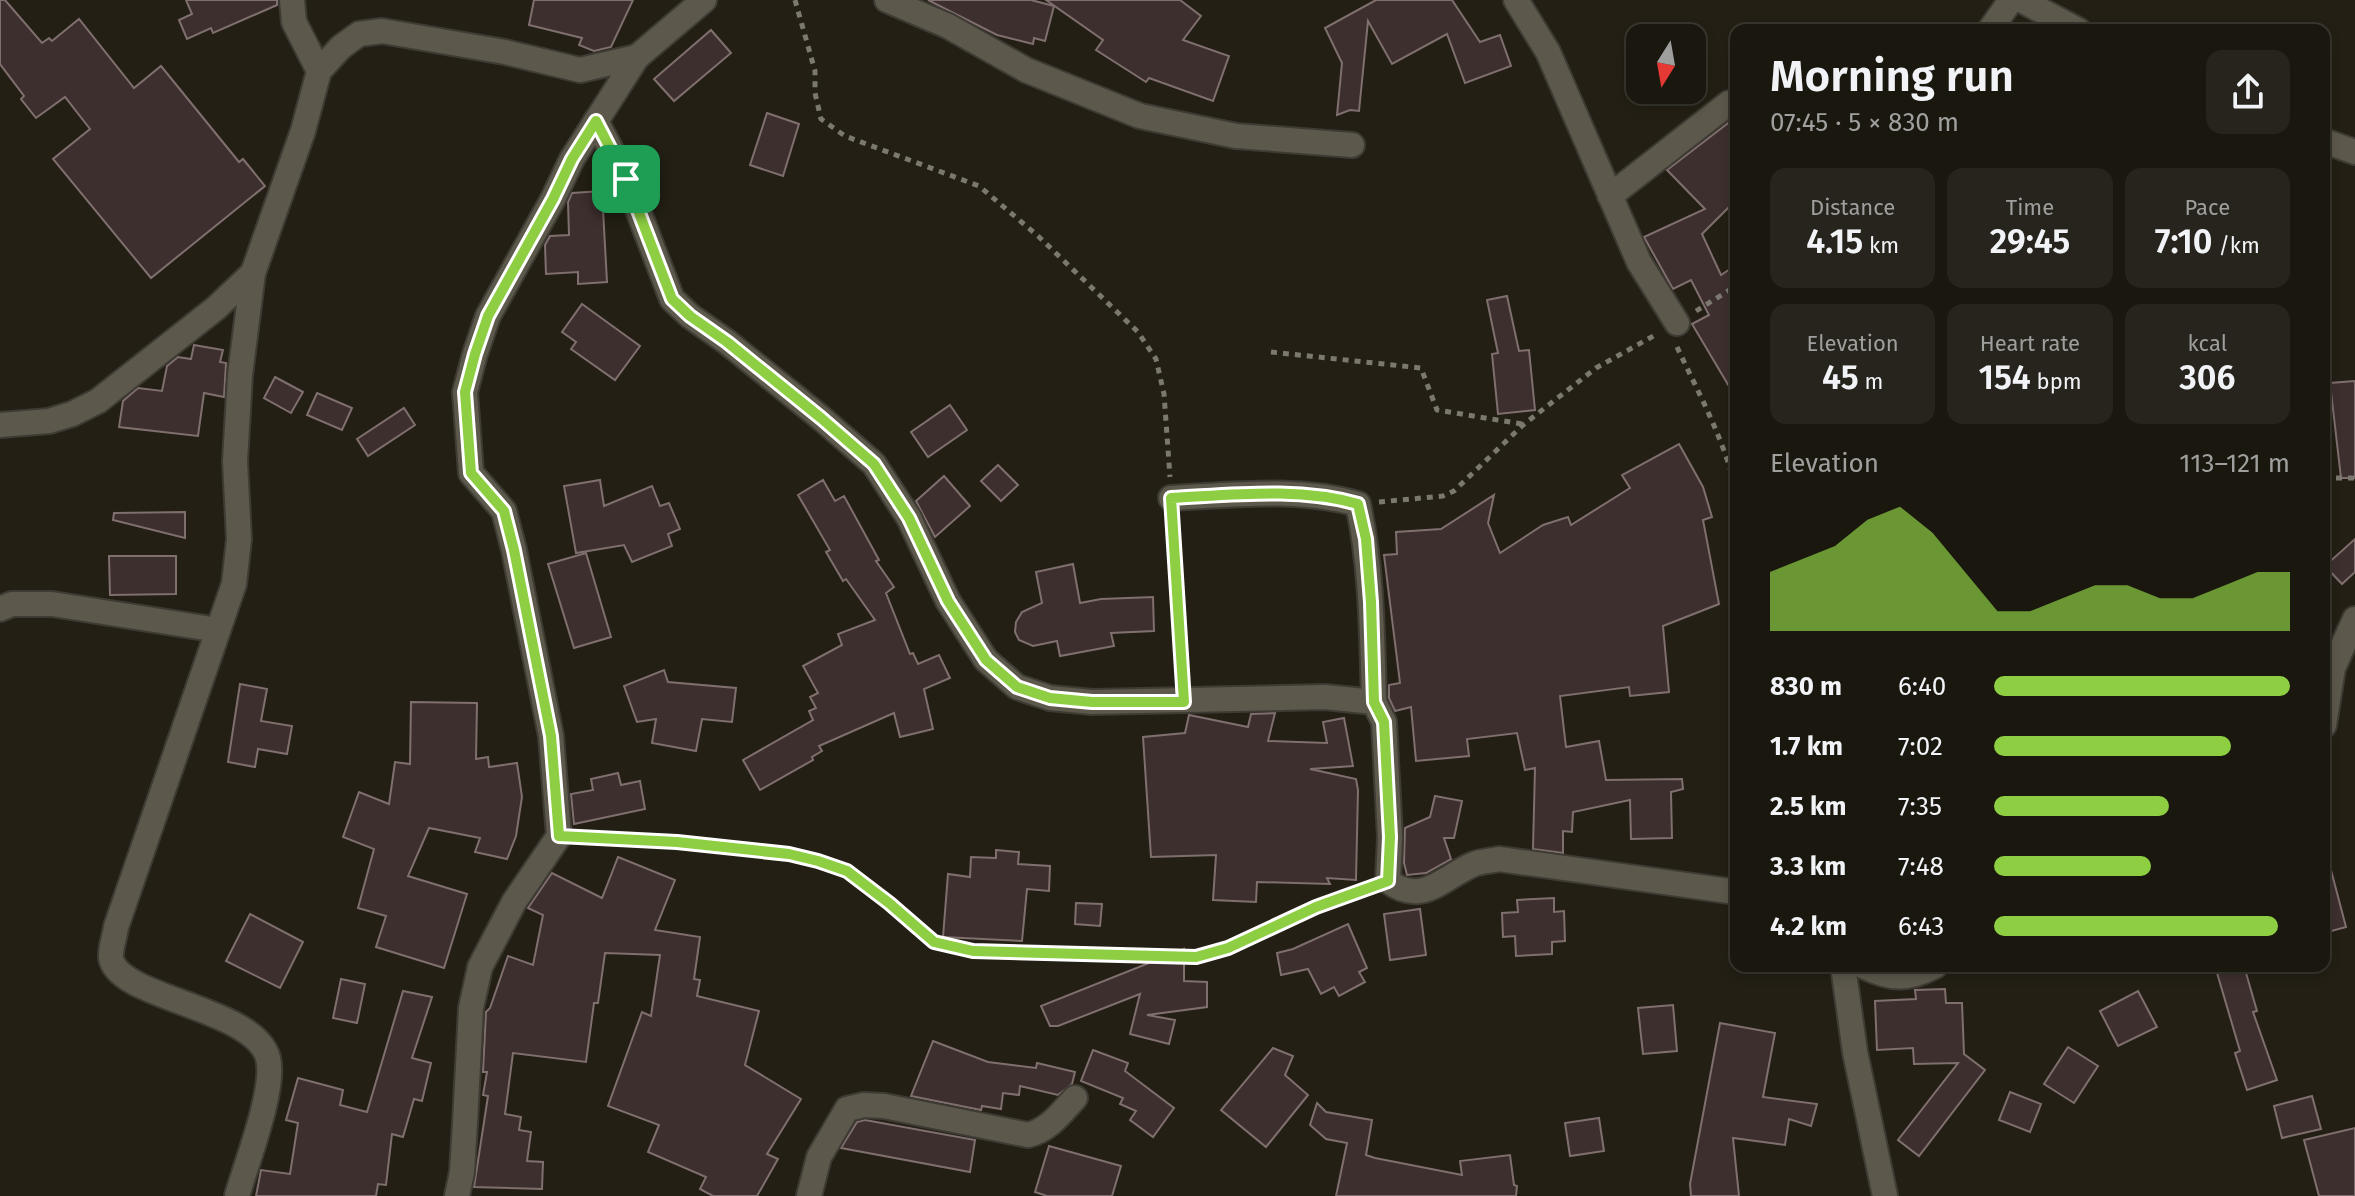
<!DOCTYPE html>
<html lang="en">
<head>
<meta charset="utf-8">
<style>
  :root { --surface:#1a170f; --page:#27241d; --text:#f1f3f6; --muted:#9f9f9e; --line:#38362f; --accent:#8dce43 }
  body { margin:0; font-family:"Fira Sans",sans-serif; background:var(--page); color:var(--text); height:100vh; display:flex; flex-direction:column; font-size:30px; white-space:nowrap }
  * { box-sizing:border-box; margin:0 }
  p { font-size:26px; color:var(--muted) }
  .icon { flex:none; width:44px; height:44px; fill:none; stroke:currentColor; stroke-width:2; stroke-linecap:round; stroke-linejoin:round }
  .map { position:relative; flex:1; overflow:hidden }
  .side { position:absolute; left:1730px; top:24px; width:600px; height:948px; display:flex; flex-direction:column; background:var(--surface); border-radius:16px; box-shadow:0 4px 12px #0003,0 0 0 2px var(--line) }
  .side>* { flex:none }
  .needle { width:52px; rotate:191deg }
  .buttons { position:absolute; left:1626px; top:24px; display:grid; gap:16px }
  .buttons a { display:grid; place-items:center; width:80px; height:80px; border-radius:16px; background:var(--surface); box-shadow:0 4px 12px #0003,0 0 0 2px var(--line); font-size:40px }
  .pin { position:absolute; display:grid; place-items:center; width:68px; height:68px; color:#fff; margin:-34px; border-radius:16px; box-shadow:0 4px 12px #0006 }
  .round { display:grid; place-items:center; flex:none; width:84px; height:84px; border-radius:16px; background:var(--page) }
  .headline { display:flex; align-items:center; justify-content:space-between; height:136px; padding:0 40px }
  h1 { font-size:44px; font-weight:600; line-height:60px }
  .metrics { display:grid; grid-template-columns:repeat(3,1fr); gap:12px; height:136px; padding:8px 40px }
  .metrics div { display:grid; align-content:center; border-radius:16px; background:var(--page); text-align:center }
  .metrics b { font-size:34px; font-weight:600 }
  .metrics small { font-size:22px; font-weight:400 }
  .metrics p { font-size:22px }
  .chart { height:224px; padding:16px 40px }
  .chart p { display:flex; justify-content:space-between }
  .chart svg { width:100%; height:144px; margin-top:8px; fill:var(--accent); opacity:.7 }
  ul { padding:0 40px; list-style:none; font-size:26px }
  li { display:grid; grid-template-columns:128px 96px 1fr; align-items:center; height:60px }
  li i { height:20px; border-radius:10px; background:var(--accent) }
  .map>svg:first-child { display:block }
  .building { fill:#3d2f2e; stroke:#7f6f6e; stroke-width:2 }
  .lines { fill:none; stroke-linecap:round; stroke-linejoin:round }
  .minor-casing { stroke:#3e3b34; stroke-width:28 }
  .path { stroke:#7b786f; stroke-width:5; stroke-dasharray:6 6; stroke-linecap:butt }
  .minor { stroke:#5c584b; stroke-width:24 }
  .route-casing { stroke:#fff; stroke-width:16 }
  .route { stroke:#8dce43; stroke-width:10 }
</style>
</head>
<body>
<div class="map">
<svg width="2355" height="1196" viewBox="0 0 2355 1196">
  <rect width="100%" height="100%" fill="#231f14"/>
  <g class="building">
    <path d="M0 0H5L42 43 49 38 52 41 79 19 134 88 161 66 239 162 243 159 265 186 151 278 53 159 90 129 65 97 36 118 21 99 24 96 0 64Z"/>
    <path d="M186 0H277V5L213 33 211 28 187 39 179 20 192 14Z"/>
    <path d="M534 0H633L611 47 594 51 579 45 582 38 529 25Z"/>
    <path d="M928 0H1031L1054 6 1045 41 1034 38 1033 44 997 35Z"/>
    <path d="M1046 0H1180L1201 16 1183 40 1229 56 1213 101 1149 78 1146 82 1096 50 1103 40Z"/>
    <path d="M1376 0H1452L1480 42 1500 35 1511 66 1465 83 1447 34 1392 64 1368 21 1359 111 1350 110 1337 115 1342 63 1325 28Z"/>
    <path d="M711 30 731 53 674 101 654 79Z"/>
    <path d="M767 113 799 124 783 176 750 165Z"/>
    <path d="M1736 117V200L1702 234 1721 275 1736 265V398L1692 324 1709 315 1691 280 1673 289 1644 237 1705 209 1667 170Z"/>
    <path d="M602 191 607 282 578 284V272L546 274 545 245 550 236 569 235 568 202 572 193Z"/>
    <path d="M1507 296 1519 351 1529 350 1535 410 1498 414 1492 354 1498 353 1487 300Z"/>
    <path d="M582 304 640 346 615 380 571 349 576 342 562 332Z"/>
    <path d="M194 345 223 350 220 362 226 363 224 397 204 393 198 436 119 427 123 401 138 388 162 391 167 366 178 357 191 359Z"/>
    <path d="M275 377 303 392 291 413 264 398Z"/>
    <path d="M2355 381V478H2341L2330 383Z"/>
    <path d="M317 393 352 408 342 430 307 415Z"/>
    <path d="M950 405 967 430 928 457 911 432Z"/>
    <path d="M404 408 415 425 368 456 357 439Z"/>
    <path d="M1679 444 1703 487 1712 517 1703 520 1719 604 1663 626 1669 692 1630 696 1629 687 1560 696 1566 747 1599 741 1606 780 1682 779 1683 789 1671 792 1672 838 1631 839 1630 800 1573 812 1572 832 1563 831V853L1533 849 1535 768 1525 770 1517 733 1467 739 1469 756 1416 761 1411 707 1395 711 1389 698V685L1400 683 1384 555 1397 554 1396 532 1441 529 1494 495 1488 523 1500 553 1543 525 1568 517 1571 525 1630 488 1622 475Z"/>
    <path d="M998 465 1018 485 1001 501 981 481Z"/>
    <path d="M944 476 970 506 935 537 916 501Z"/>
    <path d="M600 480 604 506 652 486 660 506 669 503 680 529 668 534 672 546 632 562 624 545 576 553 564 486Z"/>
    <path d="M823 480 835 501 844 496 879 560 876 561 894 587 886 593 910 654 913 653 918 664 939 655 950 678 924 689 933 729 900 737 894 713 819 746 822 751 812 757 813 760 760 790 743 760 813 720 809 711 816 708 810 697 818 693 803 666 842 645 838 634 875 620 846 579 843 581 826 552 830 550 798 495Z"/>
    <path d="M185 512V538L113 520 114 513Z"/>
    <path d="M2355 539V572L2342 584 2325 566Z"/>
    <path d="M586 553 611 637 574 648 548 564Z"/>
    <path d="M109 556H176V594L110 595Z"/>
    <path d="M1073 564 1080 603 1101 599 1153 597 1154 631 1111 633 1114 646 1060 656 1057 641 1033 646 1019 640 1015 632 1016 622 1022 612 1042 603 1036 572Z"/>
    <path d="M664 670 668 682 736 688 732 722 702 719 696 751 652 743 656 719 637 722 624 686Z"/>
    <path d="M240 684 267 689 261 721 292 726 287 754 258 749 255 767 228 762Z"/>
    <path d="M411 702 477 703 476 759 488 757 489 767 517 763 522 797 516 836 507 859 475 852 480 838 429 828 408 876 467 894 444 968 376 947 386 916 358 908 374 849 343 837 359 792 389 804 395 762 410 764Z"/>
    <path d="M1275 713 1268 741 1327 743 1323 722 1344 718 1353 766 1310 769 1356 779 1358 790 1356 880 1327 878 1330 884 1257 882 1256 902 1213 900 1216 855 1151 857 1143 737 1185 733 1189 715 1248 727 1251 714Z"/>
    <path d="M618 773 621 785 640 781 645 809 574 824 571 794 593 790 591 779Z"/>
    <path d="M1435 796 1462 801 1454 838H1444L1451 859 1426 873 1407 875 1404 863 1405 828 1430 817Z"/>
    <path d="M996 850 1019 852 1018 864 1050 866 1049 891 1027 889 1022 941 943 937 948 874 970 877 971 857 996 858Z"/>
    <path d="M618 857 675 880 655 930 700 937 694 979 700 980 697 996 759 1011 745 1065 801 1099 767 1154 778 1159 757 1196H713L700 1189 706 1177 648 1152 659 1125 608 1106 642 1012 651 1016 660 955 605 953 598 1003H594L586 1062 513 1053 505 1114 521 1117 519 1130 531 1132 527 1161 543 1162 542 1189 474 1187 488 1096 483 1095 487 1072H483L486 1012 490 1008 508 956 533 965 543 915 528 908 552 873 602 898Z"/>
    <path d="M2331 870 2346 927 2324 933V871Z"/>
    <path d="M1554 898V912L1564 911 1565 941 1552 942V954L1516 956 1515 936 1503 937 1502 913 1518 912 1517 900Z"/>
    <path d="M1076 903 1102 904 1100 926 1075 924Z"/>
    <path d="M1420 909 1426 955 1390 960 1384 914Z"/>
    <path d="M250 914 303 942 280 988 226 961Z"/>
    <path d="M1348 924 1367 968 1359 972 1365 982 1339 996 1334 987 1321 994 1308 969 1281 975 1277 953 1293 949Z"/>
    <path d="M1184 949V981L1207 982V1007L1147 1015 1175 1020 1169 1044 1130 1034 1140 994 1058 1026H1050L1041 1006Z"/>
    <path d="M2215 966H2244L2257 1011 2253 1012 2277 1080 2247 1090 2235 1053 2240 1051Z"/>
    <path d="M341 979 365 984 357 1023 333 1018Z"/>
    <path d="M1945 989 1946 1003H1962L1964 1054 1985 1070 1919 1156 1898 1140 1958 1063 1914 1064 1913 1048 1877 1050 1875 1001 1916 999 1915 990Z"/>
    <path d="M403 991 432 997 412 1058 431 1063 422 1101 414 1099 403 1137 392 1134 386 1185 378 1184 376 1196H256L261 1170 290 1174 298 1123 286 1120 298 1078 343 1090 340 1105 367 1112Z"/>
    <path d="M2138 991 2157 1027 2118 1046 2100 1011Z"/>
    <path d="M1673 1005 1677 1051 1643 1054 1638 1008Z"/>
    <path d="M1720 1023 1775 1033 1763 1097 1817 1104 1811 1126 1789 1119 1785 1145 1733 1138 1739 1196H1691L1690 1184Z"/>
    <path d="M933 1041 988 1062 1036 1068 1037 1063 1075 1072 1072 1084 1058 1095 1020 1086 1019 1095 1003 1093 1001 1109 982 1106 981 1110 911 1096Z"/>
    <path d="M2068 1047 2098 1066 2074 1103 2044 1084Z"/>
    <path d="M1273 1048 1293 1056 1285 1075 1308 1095 1266 1147 1221 1110Z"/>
    <path d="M1093 1050 1128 1063 1125 1071 1174 1108 1153 1137 1130 1120 1136 1111 1120 1104 1123 1098 1081 1081Z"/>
    <path d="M2010 1092 2041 1104 2030 1132 1999 1120Z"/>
    <path d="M2312 1096 2321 1129 2282 1138 2274 1106Z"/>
    <path d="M1317 1103 1326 1112 1372 1120 1366 1155 1375 1158 1462 1175 1460 1161 1510 1155 1514 1185 1517 1186 1516 1196H1336L1347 1143 1326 1139 1310 1125Z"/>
    <path d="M1599 1118 1604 1151 1570 1156 1565 1123Z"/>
    <path d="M865 1120 975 1140 970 1172 841 1148 857 1122Z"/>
    <path d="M2355 1128V1196H2319L2304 1140Z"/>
    <path d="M1049 1146 1121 1166 1112 1196H1047L1035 1192Z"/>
  </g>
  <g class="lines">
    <defs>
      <g id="minor">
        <path d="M292 0 294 22 319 71"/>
        <path d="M887 0 948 26 1026 70 1140 116 1236 136 1352 145"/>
        <path d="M1516 0 1548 52 1639 262 1677 323"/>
        <path d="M2021 0 2078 30"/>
        <path d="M1990 30 2011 0"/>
        <path d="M596 121 626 179 672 299 690 316 727 342 821 418 874 464 909 518 948 601 986 660 1017 687 1050 698 1092 702 1325 697 1374 702 1384 722 1390 837 1388 881C1422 907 1443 877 1474 864 1481 861 1491 861 1499 859L1736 892"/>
        <path d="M2324 141 2355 152"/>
        <path d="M1610 196 1729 103 1736 102"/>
        <path d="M0 425 49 421 72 414 98 401 216 308 253 273"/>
        <path d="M1171 498C1232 495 1298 487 1358 504 1372 569 1372 636 1374 702"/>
        <path d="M0 609 12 604H52L218 630"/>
        <path d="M2324 725 2333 668 2355 619"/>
        <path d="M1843 966 1855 1052 1885 1196"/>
        <path d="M1863 966C1891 980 1908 980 1935 966"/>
        <path d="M237 1196C246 1164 276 1088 268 1058 254 1007 118 999 111 958 110 949 115 936 116 927L234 584 239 539 235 461 240 375 253 273 303 131 319 71 341 47 359 34 382 31 505 52 580 70 637 57"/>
        <path d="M457 1196 462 1172 465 1123 471 1008 480 967 514 902 559 836 551 736 514 550 504 511 471 473 465 392 475 354 488 316 553 199 572 159 637 57 704 0"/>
        <path d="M809 1196 819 1157 847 1109 864 1105 884 1106 1028 1135C1049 1130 1061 1113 1075 1098"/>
      </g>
    </defs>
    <use href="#minor" class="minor-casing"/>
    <g class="path">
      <path d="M795 0 815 71V93L821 119 845 136 979 186 1038 236 1138 332 1156 359 1164 394 1170 477"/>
      <path d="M1696 311 1736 286"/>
      <path d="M1677 347C1699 394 1724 439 1736 490"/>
      <path d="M1271 352 1421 368 1437 410 1522 424"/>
      <path d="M2324 478H2355"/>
      <path d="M1379 502 1443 496 1454 491 1523 425 1596 368 1657 334"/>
      <path d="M1172 519 1182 677"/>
      <path d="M580 837 677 842 789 854 818 861 847 871 934 942 973 951 1196 957 1228 948 1316 907 1367 888"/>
    </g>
    <use href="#minor" class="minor"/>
  </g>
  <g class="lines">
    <defs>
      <path id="route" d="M596 121 626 179 672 299 690 316 727 342 821 418 874 464 909 518 948 601 986 660 1017 687 1050 698 1092 702H1184L1171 498C1232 495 1298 487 1358 504L1366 539 1371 602 1374 702 1384 722 1390 837 1388 881 1316 907 1228 948 1196 957 973 951 934 942 889 903 847 871 818 861 789 854 677 842 559 836 551 736 514 550 504 511 471 473 465 392 475 354 488 316 553 199 572 159Z"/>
    </defs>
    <use href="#route" class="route-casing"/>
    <use href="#route" class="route"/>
  </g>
</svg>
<div class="buttons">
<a><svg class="needle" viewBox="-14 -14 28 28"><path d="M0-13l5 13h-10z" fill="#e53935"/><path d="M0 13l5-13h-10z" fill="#9f9f9e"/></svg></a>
</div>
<div class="pin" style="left:626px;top:179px;background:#1e9e55"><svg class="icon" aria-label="arrive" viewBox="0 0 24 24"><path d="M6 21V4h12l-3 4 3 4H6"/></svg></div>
<section class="side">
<div class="headline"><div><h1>Morning run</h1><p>07:45 · 5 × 830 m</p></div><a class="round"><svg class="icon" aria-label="share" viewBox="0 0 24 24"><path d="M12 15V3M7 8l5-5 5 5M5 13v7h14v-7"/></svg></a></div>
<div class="metrics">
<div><p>Distance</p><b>4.15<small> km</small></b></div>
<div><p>Time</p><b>29:45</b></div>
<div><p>Pace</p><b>7:10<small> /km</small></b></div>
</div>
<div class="metrics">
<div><p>Elevation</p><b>45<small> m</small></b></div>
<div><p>Heart rate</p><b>154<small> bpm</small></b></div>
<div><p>kcal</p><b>306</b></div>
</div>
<div class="chart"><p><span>Elevation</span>113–121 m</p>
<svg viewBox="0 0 160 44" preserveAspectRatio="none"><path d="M0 44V26L10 22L20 18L30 10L40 6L50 14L60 26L70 38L80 38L90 34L100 30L110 30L120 34L130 34L140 30L150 26L160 26V44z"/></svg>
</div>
<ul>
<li><b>830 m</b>6:40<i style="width:100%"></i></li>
<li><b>1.7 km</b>7:02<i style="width:80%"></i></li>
<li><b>2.5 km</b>7:35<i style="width:59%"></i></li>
<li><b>3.3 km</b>7:48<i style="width:53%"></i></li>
<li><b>4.2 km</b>6:43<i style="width:96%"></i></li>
</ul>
</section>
</div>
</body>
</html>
